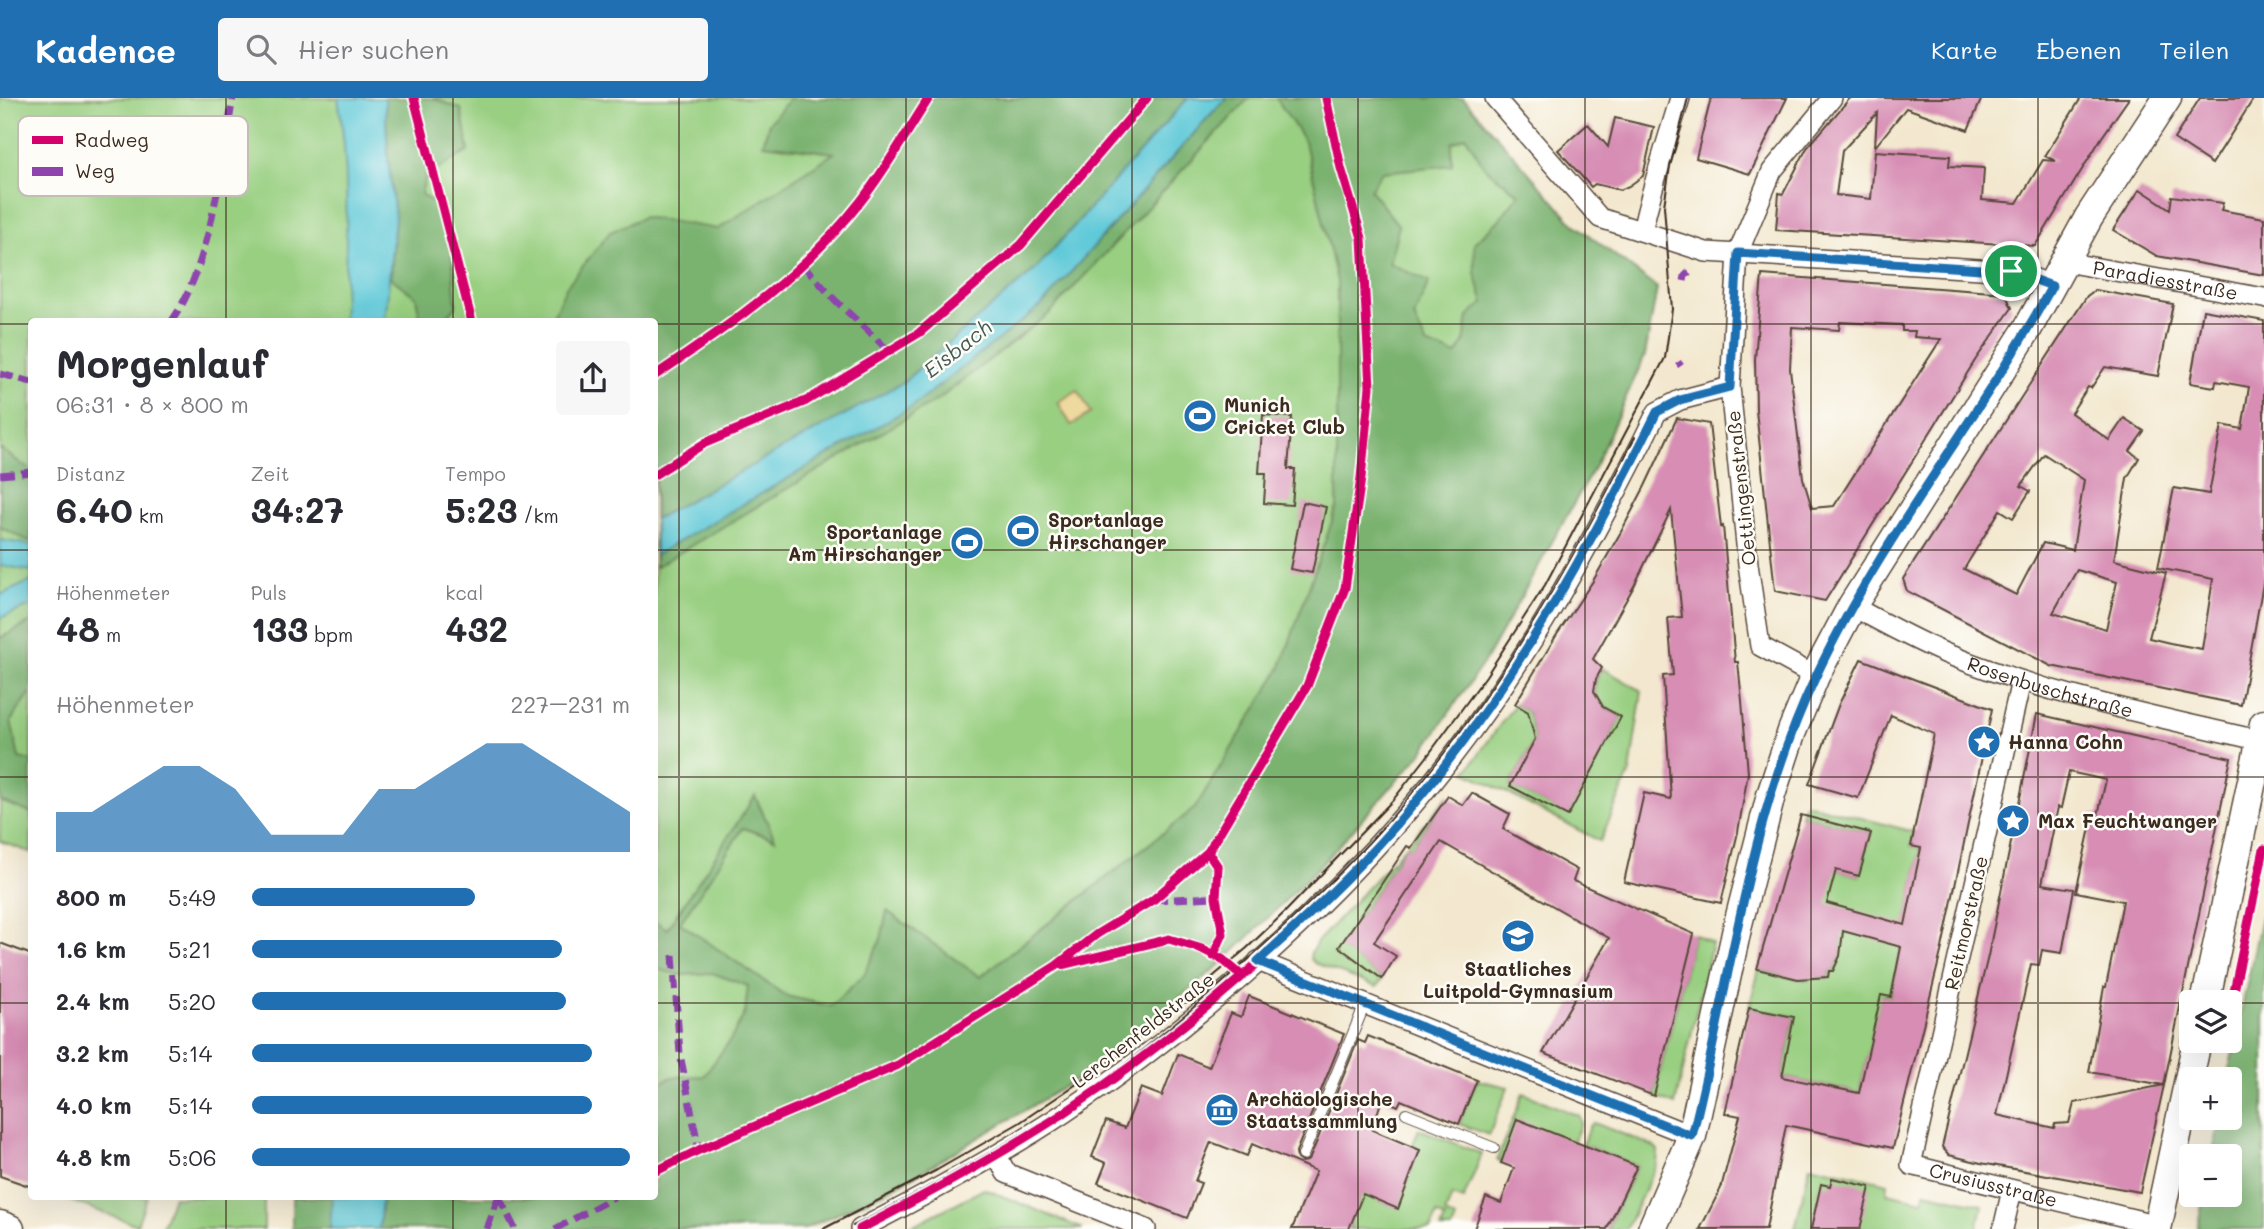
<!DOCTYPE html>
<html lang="de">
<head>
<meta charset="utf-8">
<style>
  :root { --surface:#fff; --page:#f7f7f7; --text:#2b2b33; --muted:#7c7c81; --accent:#1f6fb2 }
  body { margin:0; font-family:Mali,sans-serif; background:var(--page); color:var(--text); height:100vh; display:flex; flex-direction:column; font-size:26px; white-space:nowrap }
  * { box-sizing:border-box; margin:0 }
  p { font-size:23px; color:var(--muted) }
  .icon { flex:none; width:38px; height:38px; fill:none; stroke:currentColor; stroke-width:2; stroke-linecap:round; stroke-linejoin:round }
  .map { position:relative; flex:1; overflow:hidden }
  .sheet { position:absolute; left:28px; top:220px; width:630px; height:882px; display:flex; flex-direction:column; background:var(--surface); border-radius:7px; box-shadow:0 7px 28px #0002 }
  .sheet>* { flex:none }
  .tools { position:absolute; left:2179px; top:892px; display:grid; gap:14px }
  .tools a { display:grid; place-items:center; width:63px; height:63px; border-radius:7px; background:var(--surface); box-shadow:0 7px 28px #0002; font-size:35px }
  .pin { position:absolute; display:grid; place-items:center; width:60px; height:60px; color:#fff; margin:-30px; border:4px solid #fff; border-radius:50%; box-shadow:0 2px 7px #0007 }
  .round { display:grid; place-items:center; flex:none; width:74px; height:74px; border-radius:7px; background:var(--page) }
  .summary { display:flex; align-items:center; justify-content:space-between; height:119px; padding:0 28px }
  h1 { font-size:38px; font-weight:800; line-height:52px }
  .stats { display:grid; grid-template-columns:repeat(3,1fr); gap:10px; height:119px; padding:7px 28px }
  .stats div { display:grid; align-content:center }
  .stats b { font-size:35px; font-weight:800 }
  .stats small { font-size:19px; font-weight:400 }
  .stats p { font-size:19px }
  .chart { height:196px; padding:14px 28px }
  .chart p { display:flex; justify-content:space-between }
  .chart svg { width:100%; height:126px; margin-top:7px; fill:var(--accent); opacity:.7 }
  ul { padding:0 28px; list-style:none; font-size:23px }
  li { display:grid; grid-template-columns:112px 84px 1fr; align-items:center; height:52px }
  li i { height:18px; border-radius:9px; background:var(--accent) }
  header { display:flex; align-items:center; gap:42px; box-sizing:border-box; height:98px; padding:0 35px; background:var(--accent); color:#fff }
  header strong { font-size:33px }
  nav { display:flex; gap:38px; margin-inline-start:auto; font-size:24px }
  .search { width:490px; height:63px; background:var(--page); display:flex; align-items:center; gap:18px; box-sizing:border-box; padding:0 24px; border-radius:7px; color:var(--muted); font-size:26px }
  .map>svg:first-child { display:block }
  .green { fill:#99cf81; stroke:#6a7c50; stroke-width:2 }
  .forest { fill:#7ab26f; stroke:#5a6e46; stroke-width:2; fill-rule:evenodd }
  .sand { fill:#eeda9e; stroke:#94825e; stroke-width:2 }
  .water { fill:#5ec9d8; stroke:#4c7a7b; stroke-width:2 }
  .building { fill:#d78db4; fill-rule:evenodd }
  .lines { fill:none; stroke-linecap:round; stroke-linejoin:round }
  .service-casing { stroke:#574639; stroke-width:12 }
  .minor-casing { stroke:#574639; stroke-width:22 }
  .secondary-casing { stroke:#574639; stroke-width:31 }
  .service { stroke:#fff; stroke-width:10 }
  .minor { stroke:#fff; stroke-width:19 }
  .secondary { stroke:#fff; stroke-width:28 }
  .tram { stroke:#3b2a1e; stroke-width:2 }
  .quiet { stroke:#8e44ad; stroke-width:7; stroke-dasharray:14 7; stroke-linecap:butt }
  .cycleway-casing { stroke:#fdfcf7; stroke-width:13 }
  .cycleway { stroke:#d6006c; stroke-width:9 }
  .route-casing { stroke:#fff; stroke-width:14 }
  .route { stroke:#1f6fb2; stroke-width:9 }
  .grid { fill:none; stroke:#3b2a1e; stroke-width:2; stroke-opacity:0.55 }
  .labels { text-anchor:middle; stroke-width:5; stroke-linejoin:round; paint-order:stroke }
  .street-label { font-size:19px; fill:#3b2a1e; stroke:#fdfcf7 }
  .poi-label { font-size:19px; font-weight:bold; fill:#3b2a1e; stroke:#fdfcf7; text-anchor:start }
  .water-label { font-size:21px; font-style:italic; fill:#465a56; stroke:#fdfcf7 }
  .key { fill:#fdfcf7; stroke:#c3bdb6; stroke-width:2 }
  .key-label { font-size:19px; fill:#3b2a1e }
</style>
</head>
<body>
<header>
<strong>Kadence</strong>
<div class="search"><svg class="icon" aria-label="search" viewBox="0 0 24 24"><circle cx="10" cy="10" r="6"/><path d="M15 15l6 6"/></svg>Hier suchen</div>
<nav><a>Karte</a><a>Ebenen</a><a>Teilen</a></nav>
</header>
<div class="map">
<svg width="2264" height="1131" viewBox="0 0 2264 1131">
  <rect width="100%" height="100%" fill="#fdfcf7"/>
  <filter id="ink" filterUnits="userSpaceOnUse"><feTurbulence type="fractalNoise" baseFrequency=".0143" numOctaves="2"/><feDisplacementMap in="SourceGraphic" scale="14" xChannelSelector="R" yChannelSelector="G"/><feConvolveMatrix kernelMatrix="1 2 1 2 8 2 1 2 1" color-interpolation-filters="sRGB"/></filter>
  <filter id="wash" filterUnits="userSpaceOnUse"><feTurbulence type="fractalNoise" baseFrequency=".00686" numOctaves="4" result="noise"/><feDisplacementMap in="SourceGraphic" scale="28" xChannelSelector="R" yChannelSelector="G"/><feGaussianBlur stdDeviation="1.57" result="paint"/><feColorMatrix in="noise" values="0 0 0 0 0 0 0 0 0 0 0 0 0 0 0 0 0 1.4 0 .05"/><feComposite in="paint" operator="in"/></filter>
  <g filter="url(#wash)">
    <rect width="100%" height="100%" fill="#f3e8cf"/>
    <g class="green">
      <path d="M0 0H1463L1573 125 1657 190 1645 257 1596 366 1486 561 1420 657 1320 768 1222 865 1084 977 892 1091 804 1131H292V1099H654V224H32L31 755 0 743Z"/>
      <path d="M1602 570 1642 593 1630 674 1600 743 1466 674 1515 606 1528 614 1535 641 1510 688 1568 717 1621 619C1599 606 1586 597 1602 570Z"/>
      <path d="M1448 698 1411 750 1406 748 1340 849 1382 881 1377 889 1315 865 1310 861 1311 854 1318 843 1406 748Z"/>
      <path d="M1805 705 1914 734 1911 748 1921 750 1891 899 1882 897 1859 995 1782 979 1794 919 1749 910 1759 872 1798 881 1810 882V879C1816 878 1822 880 1828 879L1830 873H1835L1840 858 1841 842 1820 829 1827 769 1859 778 1871 735 1801 717Z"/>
      <path d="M1694 836 1712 845 1675 1007 1654 998Z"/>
      <path d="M1477 982 1508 989 1489 1037 1459 1026Z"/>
      <path d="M1523 995 1579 1018 1581 1024 1574 1043 1501 1065 1497 1062Z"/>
      <path d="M1594 1025 1653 1048 1658 1052 1657 1066 1626 1131H1607L1637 1068 1583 1047 1590 1028Z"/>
      <path d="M1419 1031 1482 1056 1463 1102 1452 1098 1445 1116 1456 1121 1452 1131H1441L1445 1120 1437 1116 1431 1131H1349L1351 1126 1328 1082 1398 1110 1419 1052 1412 1049Z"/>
      <path d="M1810 1067 1888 1085 1887 1095 1922 1103 1925 1094 1982 1107 1977 1131H1795Z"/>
      <path d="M984 1091 990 1093 1083 1131H906Z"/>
      <path d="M60 1099H147L137 1127Z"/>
      <path d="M173 1099H264V1131H161Z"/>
    </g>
    <g class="forest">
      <path d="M385 0H433L461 11 469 53 426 78 421 96 438 109 452 155 456 208 443 224H431L420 220 416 199 391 180 395 119 388 61Z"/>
      <path d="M790 0H1188L1035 172 902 285 655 421 654 224H550L566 189 610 134 643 119 718 131 834 55 763 46 769 25Z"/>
      <path d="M1228 0H1249L1050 215 939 301 655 469V457L913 308 1042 207 1211 16Z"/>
      <path d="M1276 0H1463L1573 125 1657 190 1645 257 1596 366 1486 561 1420 657 1320 768 1222 865 1084 977 892 1091 804 1131H379L382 1099H654L655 988 672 979 704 978 731 941 745 915 748 888 712 875 682 877 655 871V823L667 831 755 698 775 741 743 730 680 825 786 898 831 908 864 877 881 841 887 813 980 879 1195 710 1280 571 1337 409V183L1305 44ZM1466 38 1484 69 1519 96 1498 123 1474 145 1475 175 1484 205 1468 218 1464 245 1456 257 1426 246 1414 219 1429 184 1389 165 1399 128 1370 92 1382 74 1452 67V45Z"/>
      <path d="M0 350 31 373V444L0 429Z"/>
      <path d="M29 525H32L31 594 11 623 19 660 31 663V715L0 703V540Z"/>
      <path d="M2264 805V1131H2197L2204 1097H2230V1059H2212L2220 1020H2230V982H2227Z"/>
      <path d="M292 1099H332L330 1131H292Z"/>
    </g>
    <path class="sand" d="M1078 292 1091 315 1071 327 1058 304Z"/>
    <g class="water">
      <path d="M338 0H385L388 61 395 119 385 224H343C346 150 351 74 338 0Z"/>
      <path d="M1188 0H1228L1211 16 1042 207 913 308 655 457V421L902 285 1035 172Z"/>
      <path d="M0 442 31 447V473L0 467Z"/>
      <path d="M31 483V508L0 520V497Z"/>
      <path d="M332 1099H382L379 1131H330Z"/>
    </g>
    <g id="blocks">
      <g class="building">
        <path d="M1711 0H1787L1750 76 1696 60Z"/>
        <path d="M1850 0H1982L1968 32 1906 10 1875 49 1877 15 1842 53 1836 97 1871 101 1875 53 1950 58 1949 68 1984 70 1982 102 2017 105 2043 62 2056 63 2045 58 2081 0H2129L2102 39 2035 148 1776 132 1779 95 1783 96 1807 50Z"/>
        <path d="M2200 0H2254L2212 66 2174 41Z"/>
        <path d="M1615 20 1654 29 1643 78 1629 88 1620 92 1595 86 1591 89 1558 52 1588 26 1608 49Z"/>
        <path d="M2140 91 2170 111 2172 98 2223 105 2221 112 2264 120V177L2157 158 2113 132Z"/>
        <path d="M1762 177 2005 195 2012 210 1976 261 1825 503 1775 493 1756 312 1755 261ZM1840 224 1902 227V233H1915L1914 239 1941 241 1834 408 1812 410 1803 380 1790 271 1792 229 1839 232Z"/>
        <path d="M2095 192 2173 206 2158 278 2105 269 2091 290 2088 289 2071 315 2109 342 2124 320 2144 333 2130 353 2139 360 2127 380 2114 462 2166 475 2149 540 2170 545 2202 551 2213 481 2158 470 2174 390 2209 396 2222 327 2242 331 2249 289 2216 283 2215 289 2190 285 2203 212 2264 223V480L2241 607 2051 568 1907 493 1903 481 2087 198ZM2044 356 2084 382 2073 452 2043 445 2016 497 1964 471 2000 412 2013 420 2030 393 2021 388ZM2077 472 2117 484 2106 531 2053 515Z"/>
        <path d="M1263 317 1292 319 1288 371H1295L1292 407 1264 405 1266 375H1259Z"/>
        <path d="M1677 320 1709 326 1721 429 1723 428 1735 564H1738L1742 603 1748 675 1738 734 1721 805 1624 784 1644 695 1671 701 1663 578 1673 577 1668 520 1682 519 1671 412 1634 488 1593 561 1602 570 1596 581 1594 593 1603 609 1621 619 1568 718 1510 688 1535 641 1528 614 1515 606 1556 538 1593 483 1622 432 1645 388Z"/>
        <path d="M1303 404 1326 409 1312 475 1290 471Z"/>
        <path d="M1861 561 1992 611 1942 850 1893 1050 1786 1027 1766 1131H1700L1721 1090 1740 1018 1725 1015 1749 910 1794 919 1782 979 1859 995 1881 897 1891 899 1901 849 1843 833 1840 858 1833 873H1829L1828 879 1798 881 1757 871 1801 717 1871 735 1859 778 1836 772 1827 805 1905 827 1921 750 1911 748 1934 636 1891 617 1858 700 1809 686 1839 606Z"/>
        <path d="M2037 616 2231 660 2164 987 2089 974 2104 889H2106L2123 803 2076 794 2093 716 2098 717 2106 682 2069 674 2061 710 2058 709 2042 786 2074 791 2062 855 2042 852 2039 867 2031 866 1997 1017 2054 1030 2055 1026 2069 1025 2074 1005 2164 987 2140 1094 1981 1065 1949 1057 1942 1049 1988 858Z"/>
        <path d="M1472 695 1510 716 1503 731 1577 772 1573 783 1694 836 1654 998 1543 955 1609 840 1441 744 1374 844 1396 858 1382 881 1339 849 1407 748 1411 750 1448 698 1463 707Z"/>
        <path d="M0 845 32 857V1089L0 1078Z"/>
        <path d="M1249 898 1344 936 1296 1054 1297 1061 1301 1064 1307 1063 1310 1060 1358 942 1365 945 1368 938 1477 982 1459 1026 1401 1002 1398 1008 1382 1001 1372 1032 1420 1052 1398 1111 1363 1096 1349 1131H1292L1316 1073 1252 1046 1247 1058 1211 1044 1195 1083 1201 1085 1187 1120 1098 1085 1106 1065 1092 1059 1106 1023 1125 1030 1141 990 1162 998 1178 956 1209 969 1231 915 1241 919Z"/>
        <path d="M1517 1021 1637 1068 1607 1131H1474L1486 1099 1501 1105 1514 1070 1501 1065Z"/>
        <path d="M1832 1080 1870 1089 1860 1131H1811L1821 1086 1830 1088Z"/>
      </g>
    </g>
  </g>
  <g filter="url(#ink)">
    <use href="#blocks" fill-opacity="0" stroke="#574639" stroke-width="2"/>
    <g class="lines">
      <defs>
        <g id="service">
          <path d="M1406 1015 1494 1050"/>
          <path d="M1303 1057 1365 906"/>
        </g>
        <g id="minor">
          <path d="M1495 0 1600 120 1706 154 1996 172 2024 176 2052 188"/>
          <path d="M1642 133C1652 88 1667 44 1680 0"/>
          <path id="s1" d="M2065 164 2264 200"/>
          <path id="s2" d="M1852 508C1883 525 1914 542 1947 556 2048 597 2155 618 2261 643"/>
          <path d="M1815 578 1760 548 1748 466 1730 289 1738 155 1772 73 1832 0"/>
          <path id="s3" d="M2021 583 1911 1067 2158 1127"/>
          <path d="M1258 863 1692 1038"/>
          <path d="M997 1057 1006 1075 1146 1131"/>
          <path d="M860 1131C930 1095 999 1058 1064 1015 1187 933 1309 827 1406 715 1510 596 1587 456 1657 314L1680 302 1730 289"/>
          <path d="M2003 1131 2012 1092"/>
        </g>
        <g id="secondary">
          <path d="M2205 905 2264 626"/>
          <path d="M0 1127 10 1131"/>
          <path d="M1652 1131 1692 1038 1738 826 1771 697 1792 633 1815 578 1852 508 2028 230 2089 119 2167 0"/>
          <path d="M2157 1131 2197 943"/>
        </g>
      </defs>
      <use href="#service" class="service-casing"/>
      <use href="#minor" class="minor-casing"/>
      <use href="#secondary" class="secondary-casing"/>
      <use href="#service" class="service"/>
      <use href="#minor" class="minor"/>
      <use href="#secondary" class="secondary"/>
      <g class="tram">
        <path d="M853 1128C936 1086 1018 1041 1094 989 1136 959 1175 925 1214 892 1280 835 1344 775 1401 709 1496 598 1571 470 1635 339"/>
        <path d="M823 1131 937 1072 1019 1025 1121 956 1247 850 1286 813 1393 702 1426 660 1486 578 1545 487 1665 260 1672 211 1664 108 1670 68 1688 0"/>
      </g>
      <g class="quiet">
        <path d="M803 167 835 202 889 253"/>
        <path d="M1684 183 1685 178 1689 174"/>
        <path d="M171 224C211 169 221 67 233 0"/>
        <path d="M1678 264 1681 268"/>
        <path d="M0 276 32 284"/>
        <path d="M0 377 32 374"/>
        <path d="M1153 802 1216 799"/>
        <path d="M673 857 680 956 699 1052"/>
        <path d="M499 1099 515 1131"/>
        <path d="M487 1131 498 1100"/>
        <path d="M555 1131 614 1099"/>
      </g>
      <defs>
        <g id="cycleway">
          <path d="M414 0 472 224"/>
          <path d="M654 278C731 227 805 175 861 103 886 71 907 34 929 0"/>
          <path d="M654 377 705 345 806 303 919 235 1021 147 1147 0"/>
          <path d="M1208 754 1218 769 1216 799 1223 836 1213 858"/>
          <path d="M1062 867 1169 841 1202 851 1222 861 1241 877"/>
          <path d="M2230 912 2264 751"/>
          <path d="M654 1074 699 1052 898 967 1056 868 1097 836 1153 802 1208 754 1307 588 1345 490 1361 380 1370 289 1362 140 1341 70 1326 0"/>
          <path d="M860 1131C930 1095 999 1058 1064 1015 1187 933 1309 827 1406 715 1510 596 1587 456 1657 314L1680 302 1730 289"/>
        </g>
      </defs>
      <use href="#cycleway" class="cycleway-casing"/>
      <use href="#cycleway" class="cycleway"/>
    </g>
  </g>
  <g class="lines" filter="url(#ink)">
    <defs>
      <path id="route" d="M1738 155 2011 173 2052 188C1979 321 1881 440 1816 578 1747 723 1731 885 1692 1038L1258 863C1311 816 1363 767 1408 713 1510 593 1587 455 1657 314L1680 302 1730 289Z"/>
    </defs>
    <use href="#route" class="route-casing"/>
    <use href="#route" class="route"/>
  </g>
  <path class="grid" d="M226 0V224M453 0V224M679 0V1131M906 0V1131M1132 0V1131M1358 0V1131M1585 0V1131M1811 0V1131M2038 0V1131M0 226H32M654 226H2264M0 452H32M654 452H2264M0 679H32M654 679H2264M0 905H32M654 905H2191M2230 905H2264M226 1099V1131M453 1099V1131"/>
  <defs>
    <symbol id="stadium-disc" viewBox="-11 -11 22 22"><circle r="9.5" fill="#1f6fb2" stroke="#fdfcf7"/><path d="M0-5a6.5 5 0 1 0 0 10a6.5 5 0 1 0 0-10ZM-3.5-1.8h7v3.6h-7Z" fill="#fff"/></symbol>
    <symbol id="sight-disc" viewBox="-11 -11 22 22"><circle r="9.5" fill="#1f6fb2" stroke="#fdfcf7"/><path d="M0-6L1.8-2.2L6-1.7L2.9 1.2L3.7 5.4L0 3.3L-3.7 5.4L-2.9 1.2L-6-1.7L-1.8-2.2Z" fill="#fff"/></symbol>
    <symbol id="school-disc" viewBox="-11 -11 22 22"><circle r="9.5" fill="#1f6fb2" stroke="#fdfcf7"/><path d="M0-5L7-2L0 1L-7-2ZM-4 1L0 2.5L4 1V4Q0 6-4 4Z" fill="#fff"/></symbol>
    <symbol id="museum-disc" viewBox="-11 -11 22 22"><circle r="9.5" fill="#1f6fb2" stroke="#fdfcf7"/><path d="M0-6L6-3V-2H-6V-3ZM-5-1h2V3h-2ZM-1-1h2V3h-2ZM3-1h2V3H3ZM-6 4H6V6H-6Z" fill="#fff"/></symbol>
  </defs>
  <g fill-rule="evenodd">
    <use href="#stadium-disc" x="1181" y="299" width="38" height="38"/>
    <use href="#stadium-disc" x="1004" y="414" width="38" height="38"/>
    <use href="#stadium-disc" x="948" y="426" width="38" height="38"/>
    <use href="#sight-disc" x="1965" y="625" width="38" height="38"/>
    <use href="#sight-disc" x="1994" y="704" width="38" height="38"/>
    <use href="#school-disc" x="1499" y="819" width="38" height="38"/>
    <use href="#museum-disc" x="1203" y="993" width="38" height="38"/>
  </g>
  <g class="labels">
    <g class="street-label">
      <text dy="7" stroke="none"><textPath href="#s1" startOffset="102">Paradiesstraße</textPath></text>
      <text transform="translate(1741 390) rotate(-96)" y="7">Oettingenstraße</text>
      <text dy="7" stroke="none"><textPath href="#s2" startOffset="215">Rosenbuschstraße</textPath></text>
      <text transform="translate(1966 825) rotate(-77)" y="7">Reitmorstraße</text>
      <text transform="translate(1143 932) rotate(-38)" y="7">Lerchenfeldstraße</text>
      <text dy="7" stroke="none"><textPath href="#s3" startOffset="581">Crusiusstraße</textPath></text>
    </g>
    <g class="poi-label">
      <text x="1224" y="314">Munich<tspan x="1224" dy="22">Cricket Club</tspan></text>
      <text x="1048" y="429">Sportanlage<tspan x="1048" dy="22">Hirschanger</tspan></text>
      <text x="942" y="441" text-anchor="end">Sportanlage<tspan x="942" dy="22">Am Hirschanger</tspan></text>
      <text x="2008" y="651">Hanna Cohn</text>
      <text x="2038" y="730">Max Feuchtwanger</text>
      <text x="1518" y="878" text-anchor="middle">Staatliches<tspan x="1518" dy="22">Luitpold-Gymnasium</tspan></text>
      <text x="1246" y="1008">Archäologische<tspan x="1246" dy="22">Staatssammlung</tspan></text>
    </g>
    <g class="water-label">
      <text transform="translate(958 251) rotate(-38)" y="7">Eisbach</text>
    </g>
  </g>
  <rect x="18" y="18" width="230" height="80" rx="10" class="key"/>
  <rect x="32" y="38" width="31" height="8" fill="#d6006c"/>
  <rect x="32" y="69" width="31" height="9" fill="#8e44ad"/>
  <g class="key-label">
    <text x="75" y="49">Radweg</text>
    <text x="75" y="80">Weg</text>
  </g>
</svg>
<div class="tools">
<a><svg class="icon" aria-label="layers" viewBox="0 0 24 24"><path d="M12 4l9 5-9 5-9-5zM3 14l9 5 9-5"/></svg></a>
<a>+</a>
<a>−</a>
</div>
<div class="pin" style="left:2011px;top:173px;background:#1e9e55"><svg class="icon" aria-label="arrive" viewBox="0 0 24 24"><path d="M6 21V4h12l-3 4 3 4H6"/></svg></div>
<section class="sheet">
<div class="summary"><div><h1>Morgenlauf</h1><p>06:31 · 8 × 800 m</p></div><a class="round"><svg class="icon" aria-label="share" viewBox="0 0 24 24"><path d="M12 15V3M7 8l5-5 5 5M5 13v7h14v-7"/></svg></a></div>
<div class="stats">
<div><p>Distanz</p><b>6.40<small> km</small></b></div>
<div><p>Zeit</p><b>34:27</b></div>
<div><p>Tempo</p><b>5:23<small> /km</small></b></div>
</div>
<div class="stats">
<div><p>Höhenmeter</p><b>48<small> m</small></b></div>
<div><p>Puls</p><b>133<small> bpm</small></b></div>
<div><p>kcal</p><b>432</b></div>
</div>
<div class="chart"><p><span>Höhenmeter</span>227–231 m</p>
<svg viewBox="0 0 160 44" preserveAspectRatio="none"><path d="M0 44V30L10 30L20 22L30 14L40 14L50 22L60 38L70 38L80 38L90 22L100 22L110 14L120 6L130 6L140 14L150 22L160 30V44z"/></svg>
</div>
<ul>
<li><b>800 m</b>5:49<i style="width:59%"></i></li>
<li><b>1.6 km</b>5:21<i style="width:82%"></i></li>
<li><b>2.4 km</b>5:20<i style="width:83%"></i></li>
<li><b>3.2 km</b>5:14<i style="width:90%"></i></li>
<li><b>4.0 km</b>5:14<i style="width:90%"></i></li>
<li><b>4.8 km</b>5:06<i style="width:100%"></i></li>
</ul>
</section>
</div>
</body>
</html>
